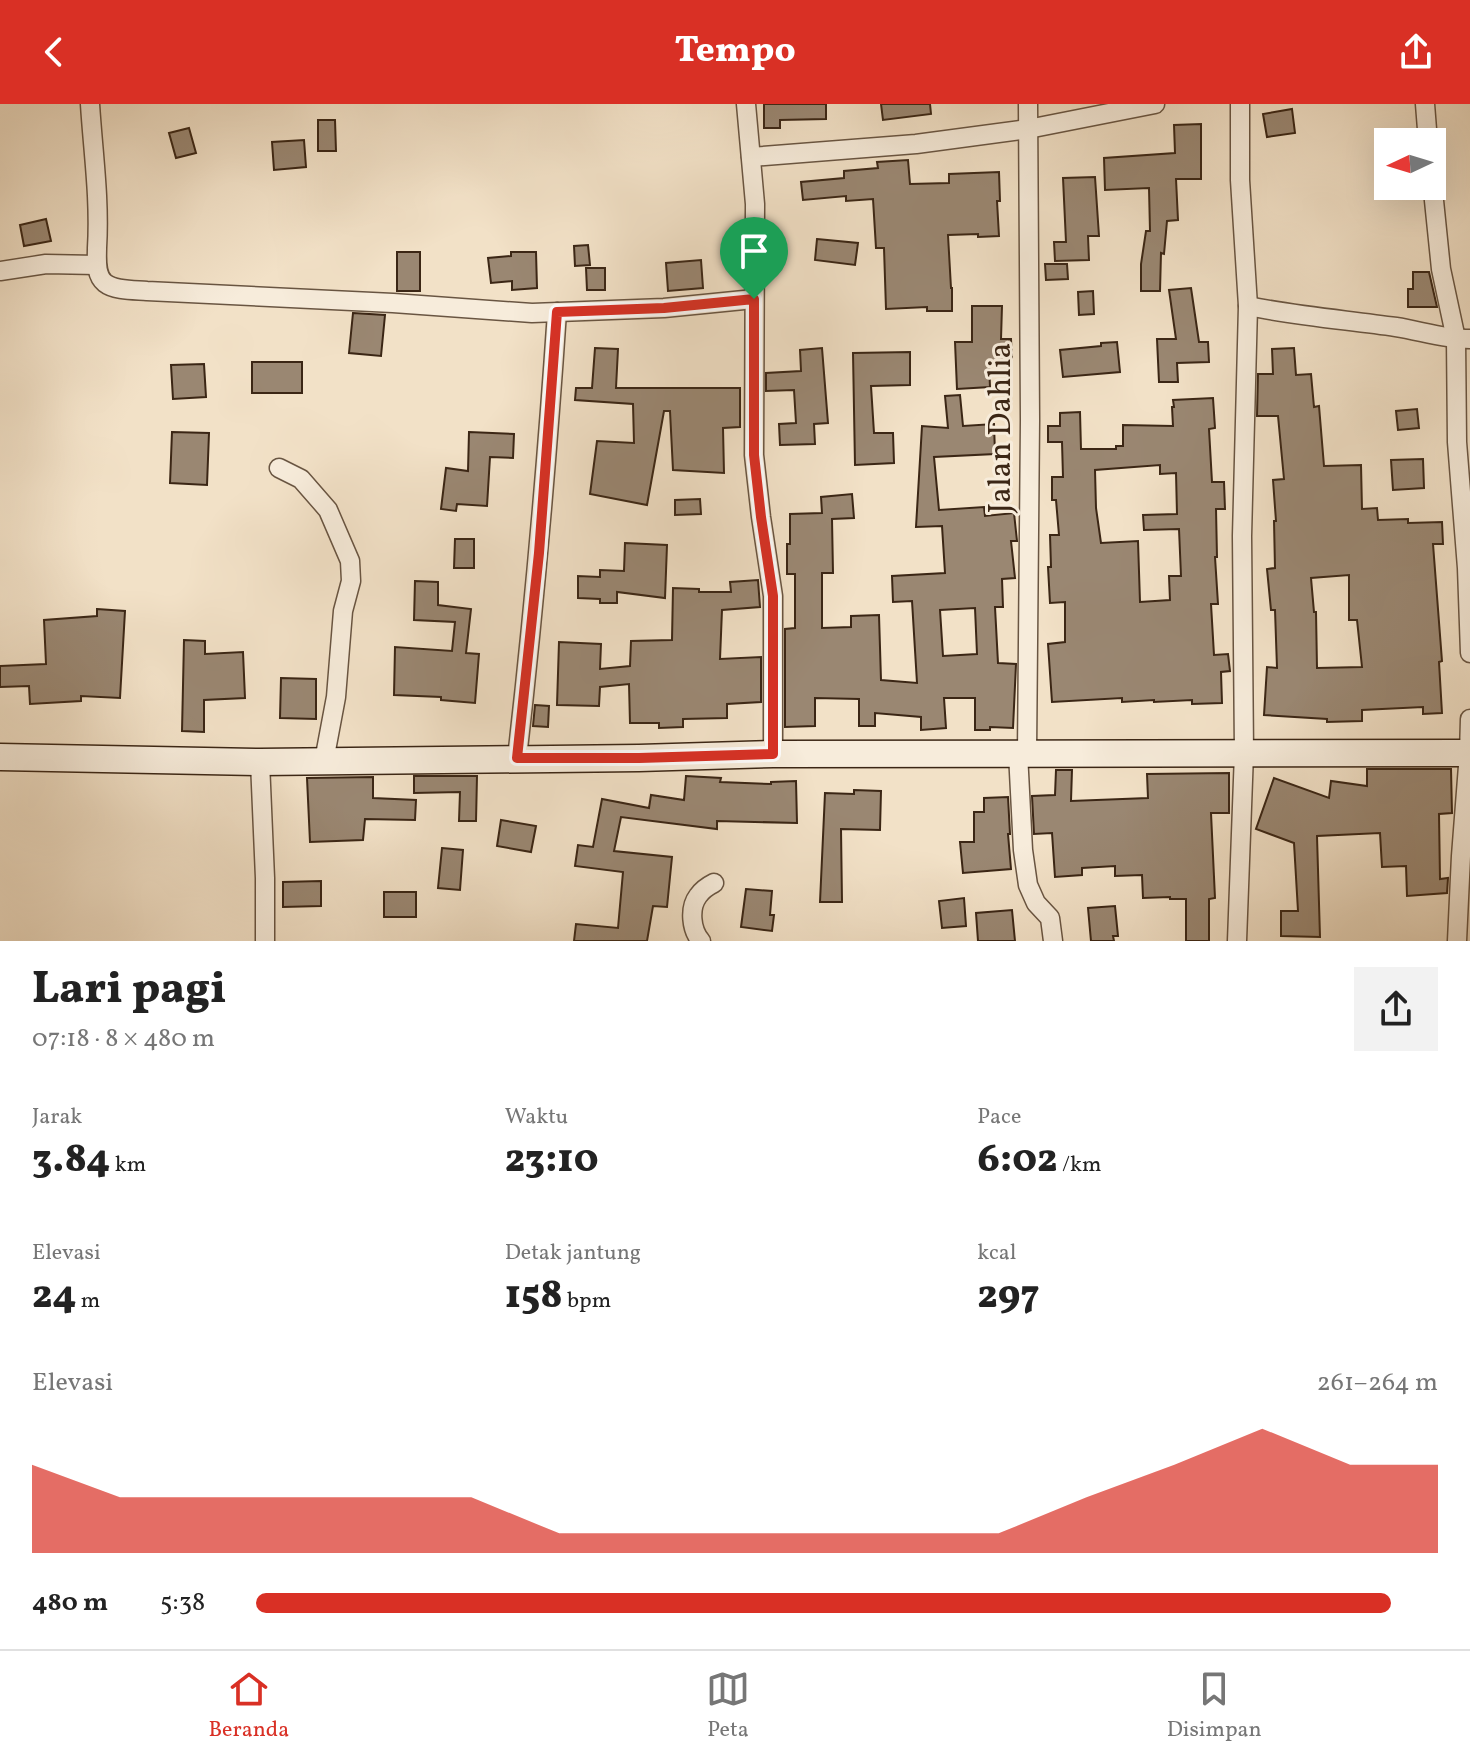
<!DOCTYPE html>
<html lang="id">
<head>
<meta charset="utf-8">
<style>
  :root { --surface:#fff; --page:#f2f2f2; --text:#222; --muted:#767676; --line:#e0e0e0; --accent:#d93025 }
  body { margin:0; font-family:Vollkorn,serif; background:var(--page); color:var(--text); height:100vh; display:flex; flex-direction:column; font-size:30px; white-space:nowrap }
  * { box-sizing:border-box; margin:0 }
  p { font-size:26px; color:var(--muted) }
  .icon { flex:none; width:44px; height:44px; fill:none; stroke:currentColor; stroke-width:2; stroke-linecap:round; stroke-linejoin:round }
  .map { position:relative; height:837px; overflow:hidden }
  .sheet { display:flex; flex-direction:column; background:var(--surface); flex:1 }
  .sheet>* { flex:none }
  .needle { width:52px; rotate:266deg }
  .buttons { position:absolute; left:1374px; top:24px; display:grid; gap:16px }
  .buttons a { display:grid; place-items:center; width:72px; height:72px; border-radius:0px; background:var(--surface); box-shadow:0 8px 32px #0002; font-size:40px }
  .pin { position:absolute; display:grid; place-items:center; width:68px; height:68px; color:#fff; margin:-82px -34px; border-radius:50% 50% 50% 0; rotate:-45deg; box-shadow:0 0 8px #0007 }
  .pin .icon { rotate:45deg }
  .round { display:grid; place-items:center; flex:none; width:84px; height:84px; border-radius:0px; background:var(--page) }
  .headline { display:flex; align-items:center; justify-content:space-between; height:136px; padding:0 32px }
  h1 { font-size:44px; font-weight:800; line-height:60px }
  .metrics { display:grid; grid-template-columns:repeat(3,1fr); gap:12px; height:136px; padding:8px 32px }
  .metrics div { display:grid; align-content:center }
  .metrics b { font-size:40px; font-weight:800 }
  .metrics small { font-size:22px; font-weight:400 }
  .metrics p { font-size:22px }
  .chart { height:224px; padding:16px 32px }
  .chart p { display:flex; justify-content:space-between }
  .chart svg { width:100%; height:144px; margin-top:8px; fill:var(--accent); opacity:.7 }
  ul { padding:0 32px; list-style:none; font-size:26px }
  li { display:grid; grid-template-columns:128px 96px 1fr; align-items:center; height:60px }
  li i { height:20px; border-radius:10px; background:var(--accent) }
  header { display:flex; justify-content:space-between; align-items:center; height:104px; padding:0 32px; background:var(--accent); color:#fff; font-size:36px; font-weight:800 }
  .menu { display:flex; justify-content:space-around; align-items:center; height:112px; border-top:2px solid var(--line); background:var(--surface); font-size:22px; color:var(--muted) }
  .menu a { display:grid; justify-items:center; gap:4px }
  .menu .current { color:var(--accent) }
  .map>svg:first-child { display:block }
  .building { fill:#9a8772; stroke:#3b2615; stroke-width:2; fill-rule:evenodd }
  .lines { fill:none; stroke-linecap:round; stroke-linejoin:round }
  .minor-casing { stroke:#695542; stroke-width:21 }
  .secondary-casing { stroke:#3b2615; stroke-width:29 }
  .minor { stroke:#f7ecdb; stroke-width:18 }
  .secondary { stroke:#f7ecdb; stroke-width:26 }
  .route-casing { stroke:#fff; stroke-width:16 }
  .route { stroke:#d93025; stroke-width:10 }
  .labels { text-anchor:middle; stroke-width:6; stroke-linejoin:round; paint-order:stroke }
  .street-label { font-size:32px; fill:#3b2615; stroke:#f7ecdb }
</style>
</head>
<body>
<header><svg class="icon" aria-label="back" viewBox="0 0 24 24"><path d="M15 5l-7 7 7 7"/></svg>Tempo<svg class="icon" aria-label="share" viewBox="0 0 24 24"><path d="M12 15V3M7 8l5-5 5 5M5 13v7h14v-7"/></svg></header>
<div class="map">
<svg width="1470" height="837" viewBox="0 0 1470 837">
  <rect width="100%" height="100%" fill="#f2e1c7"/>
  <filter id="stains"><feTurbulence type="fractalNoise" baseFrequency=".0025" numOctaves="4"/><feColorMatrix values="0 0 0 0 .2 0 0 0 0 .09 0 0 0 0 .02 0 0 0 .5 -.17"/></filter>
  <radialGradient id="worn" r=".72"><stop offset=".6" stop-color="#630" stop-opacity="0"/><stop offset="1" stop-color="#630" stop-opacity=".3"/></radialGradient>
  <g class="building">
    <path d="M764 0H826V15L780 16V24H764Z"/>
    <path d="M881 0H930L931 10 883 16Z"/>
    <path d="M1292 5 1295 29 1267 33 1263 10Z"/>
    <path d="M318 16H335L336 47H318Z"/>
    <path d="M1201 20V75H1176L1178 116 1167 117 1164 150 1161 149 1160 187H1141V160L1146 127H1150L1149 84 1105 86 1104 54 1175 49 1174 21Z"/>
    <path d="M189 24 196 49 176 54 169 29Z"/>
    <path d="M304 36 306 63 274 66 272 38Z"/>
    <path d="M908 56 910 80 949 79V70L999 68 1000 97H997L999 132 978 133V130L948 131 951 184H952V207H927V203L886 205 884 144H876L873 95 846 97V92L803 96 801 78 844 74V67L878 64 877 58Z"/>
    <path d="M1095 73 1099 132H1088L1089 156 1055 157 1054 138H1066L1063 74Z"/>
    <path d="M46 115 51 137 24 142 20 121Z"/>
    <path d="M817 135 858 139 855 161 815 156Z"/>
    <path d="M588 141 590 161 575 162 574 142Z"/>
    <rect x="397" y="148" width="23" height="39"/>
    <path d="M511 148H536L537 184 512 186V177L491 179 488 154 511 152Z"/>
    <path d="M701 156 703 184 668 187 666 159Z"/>
    <path d="M1045 160H1067L1068 175 1046 176Z"/>
    <path d="M586 164H605V186H587Z"/>
    <path d="M1413 168H1429L1437 203H1408V185H1413Z"/>
    <path d="M1191 184 1199 238H1208L1209 258 1177 259 1178 278H1159L1157 235H1176L1169 186Z"/>
    <path d="M1093 187 1094 210 1079 211 1078 188Z"/>
    <path d="M972 202H1002L1001 235H1011L1012 256 989 257 990 283 957 285 955 238H972Z"/>
    <path d="M353 209 385 211 381 252 349 249Z"/>
    <path d="M1117 238 1120 268 1063 273 1060 246 1101 242V239Z"/>
    <path d="M595 244 618 245 616 284H740V323L723 324 724 369 673 366 670 307H664L647 401 590 390 597 337 634 339 633 300 575 296 576 284H592Z"/>
    <path d="M822 244 828 319 814 320 815 340 780 341 779 320 796 319 794 286 766 287V269L801 267 800 246Z"/>
    <path d="M1294 244 1296 271 1311 270 1314 303 1319 302 1324 362 1361 361 1362 405 1377 404 1378 416 1408 415V419L1442 418 1443 440H1433L1442 557 1439 558 1442 609 1423 610V603L1362 606V617L1327 618V615L1264 611 1267 563 1277 564 1275 506H1271L1267 465 1275 464 1274 417H1276L1273 376 1284 375 1278 312H1257L1258 270H1273L1272 245ZM1349 471V516H1357L1362 563 1317 564 1316 508H1314L1311 474Z"/>
    <path d="M910 248V281L871 282 874 329H893L894 359 855 361 853 249Z"/>
    <rect x="252" y="258" width="50" height="31"/>
    <path d="M204 260 206 293 173 295 171 261Z"/>
    <path d="M960 291 963 322 994 320 995 350 934 353 939 406 984 403 985 412 1014 409 1017 437H1011L1015 474 1002 475 1003 503H995L998 559 1016 560 1013 624 990 623V626H975V594H944L946 624 921 626V613L875 609V622H859V595L815 594V622L785 623V525L795 524V470H787V440H790V410L822 409 821 393 852 390 854 414 832 415 833 469H822V524L851 523V512L879 511 881 576 917 579 912 497 893 498 892 472 945 469 942 422 916 423 922 322 948 324 945 292ZM975 504 977 550 943 552 940 506Z"/>
    <path d="M1213 294 1215 324 1209 325 1212 378H1224L1225 405H1216L1217 453H1215L1218 500H1211L1214 551 1228 550 1230 567 1221 568 1222 599 1192 600V596L1154 598V596L1122 598V594L1052 598 1048 540 1065 538V498L1050 499 1048 463H1051L1050 431H1059L1056 396H1052V373H1063L1062 338H1048V322H1060V309L1080 308 1081 345H1116V342H1123V321L1173 322 1172 303H1174L1173 296ZM1160 361V370L1176 369 1177 410 1143 411 1144 426 1179 425 1181 472H1169L1170 496 1140 498 1138 437 1101 439 1096 404 1095 366Z"/>
    <path d="M1417 305 1419 324 1398 326 1396 307Z"/>
    <path d="M172 328 209 329 207 381 170 379Z"/>
    <path d="M469 328 514 330 513 354 490 353 487 402 457 400 456 407 441 405 446 364 468 367Z"/>
    <path d="M1423 355 1424 384 1393 386 1391 356Z"/>
    <path d="M700 395 701 410 675 411V396Z"/>
    <path d="M455 435H474V464H454Z"/>
    <path d="M625 439 667 441 665 494 617 488V499H600V495L578 494V472L600 473V466L624 467Z"/>
    <path d="M758 476 760 503 722 506 720 555 761 553V598L727 600V614L683 615V623L659 624V619H630L629 580 600 583 599 602 557 601 559 538 601 540 600 565 630 562 631 537 672 536 673 484 699 485V488H731L730 478Z"/>
    <path d="M415 477 438 478V501L471 505 466 549 479 550 475 599 441 596V593L394 591 395 543 452 547 455 518 414 516Z"/>
    <path d="M97 505 125 507 120 594 81 592V597L30 600 29 582 0 583V562L46 560 44 516 97 512Z"/>
    <path d="M184 536 205 537V550L243 548 245 594 204 596V628L182 627Z"/>
    <path d="M281 574 316 575V615L280 614Z"/>
    <path d="M535 601 549 602 548 623 533 622Z"/>
    <path d="M1367 665H1451L1452 709 1439 710 1440 775 1448 774 1447 789 1407 792 1406 762 1382 763 1380 729 1317 732 1320 833 1281 832V807H1298L1294 739 1256 725 1274 674 1329 694 1331 677 1367 682Z"/>
    <path d="M1056 666H1072L1071 697 1148 694 1147 670 1229 669V709H1211L1215 794 1209 795V837H1186V795H1170V793L1143 794 1142 771 1115 772V762L1082 764V771L1055 773 1052 729 1034 730 1032 692 1055 691Z"/>
    <path d="M414 672H477L476 717H459L460 688 414 689Z"/>
    <path d="M686 672 721 674 720 678 771 680V678L796 677 797 719 717 717V725L621 713 614 747 672 753 667 803 653 802 647 837H574L576 820 618 824 623 768 575 762 578 741 593 743 602 695 649 704 651 691 684 696Z"/>
    <path d="M373 673V694L416 696 415 716 365 715 363 736 310 738 307 674Z"/>
    <path d="M854 686 881 687 880 726 841 725 842 798H820L825 689 854 690Z"/>
    <path d="M1008 693 1010 730H1008L1011 765 963 769 960 738H974V708H984V694Z"/>
    <path d="M501 716 536 722 531 748 497 742Z"/>
    <path d="M442 744 463 746 460 786 438 784Z"/>
    <path d="M321 777V802L283 803V778Z"/>
    <path d="M746 785 772 787 770 811H774L772 827 741 823Z"/>
    <rect x="384" y="788" width="32" height="25"/>
    <path d="M964 794 966 822 942 824 939 797Z"/>
    <path d="M1115 802 1118 832H1113L1114 837H1091L1088 804Z"/>
    <path d="M1012 806 1015 837H978L976 809Z"/>
  </g>
  <g class="lines">
    <defs>
      <g id="minor">
        <path d="M90 0C93 48 100 95 97 144 97 155 95 171 105 179 115 187 135 186 147 187L393 199 532 209 664 204 754 195"/>
        <path d="M746 0 755 100 754 351 761 413 773 492V650"/>
        <path d="M1425 0 1428 38"/>
        <path d="M751 53 916 40 1028 25 1155 0"/>
        <path d="M1432 77 1441 165 1456 235 1457 338 1467 464 1470 549"/>
        <path d="M0 167 46 160 97 161"/>
        <path d="M1248 202C1297 212 1347 216 1396 223 1421 227 1445 235 1470 235"/>
        <path d="M279 364 301 375 328 406 350 457 351 477 343 507 336 593 324 657"/>
        <path d="M1018 649 1023 746 1028 781 1036 799 1050 814 1053 837"/>
        <path d="M1027 649 1030 316 1028 0"/>
        <path d="M517 654C534 506 547 357 557 208"/>
        <path d="M260 658 265 774V837"/>
        <path d="M701 837C691 826 689 804 698 792 702 786 708 782 714 779"/>
        <path d="M1237 837 1244 649 1242 432 1248 202 1240 76V0"/>
        <path d="M1457 837 1461 752 1469 649 1470 615"/>
      </g>
      <path id="secondary" d="M0 653 260 658 639 654 773 650 1470 649"/>
    </defs>
    <use href="#minor" class="minor-casing"/>
    <use href="#secondary" class="secondary-casing"/>
    <use href="#minor" class="minor"/>
    <use href="#secondary" class="secondary"/>
  </g>
  <g class="lines">
    <defs>
      <path id="route" d="M754 195V351L761 413 773 492V650L639 654H517L539 449 557 208 664 204Z"/>
    </defs>
    <use href="#route" class="route-casing"/>
    <use href="#route" class="route"/>
  </g>
  <g class="labels">
    <g class="street-label">
      <text transform="translate(999 324) rotate(-90)" y="11">Jalan Dahlia</text>
    </g>
  </g>
  <rect width="100%" height="100%" filter="url(#stains)"/>
  <rect width="100%" height="100%" fill="url(#worn)"/>
</svg>
<div class="buttons">
<a><svg class="needle" viewBox="-14 -14 28 28"><path d="M0-13l5 13h-10z" fill="#e53935"/><path d="M0 13l5-13h-10z" fill="#767676"/></svg></a>
</div>
<div class="pin" style="left:754px;top:195px;background:#1e9e55"><svg class="icon" aria-label="arrive" viewBox="0 0 24 24"><path d="M6 21V4h12l-3 4 3 4H6"/></svg></div>
</div>
<section class="sheet">
<div class="headline"><div><h1>Lari pagi</h1><p>07:18 · 8 × 480 m</p></div><a class="round"><svg class="icon" aria-label="share" viewBox="0 0 24 24"><path d="M12 15V3M7 8l5-5 5 5M5 13v7h14v-7"/></svg></a></div>
<div class="metrics">
<div><p>Jarak</p><b>3.84<small> km</small></b></div>
<div><p>Waktu</p><b>23:10</b></div>
<div><p>Pace</p><b>6:02<small> /km</small></b></div>
</div>
<div class="metrics">
<div><p>Elevasi</p><b>24<small> m</small></b></div>
<div><p>Detak jantung</p><b>158<small> bpm</small></b></div>
<div><p>kcal</p><b>297</b></div>
</div>
<div class="chart"><p><span>Elevasi</span>261–264 m</p>
<svg viewBox="0 0 160 44" preserveAspectRatio="none"><path d="M0 44V17L10 27L20 27L30 27L40 27L50 27L60 38L70 38L80 38L90 38L100 38L110 38L120 27L130 17L140 6L150 17L160 17V44z"/></svg>
</div>
<ul>
<li><b>480 m</b>5:38<i style="width:96%"></i></li>
</ul>
</section>
<nav class="menu">
<a class="current"><svg class="icon" aria-label="home" viewBox="0 0 24 24"><path d="M3 11l9-7 9 7M6 9v11h12V9"/></svg>Beranda</a>
<a><svg class="icon" aria-label="map" viewBox="0 0 24 24"><path d="M3 6l6-2 6 2 6-2v14l-6 2-6-2-6 2zM9 4v14M15 6v14"/></svg>Peta</a>
<a><svg class="icon" aria-label="saved" viewBox="0 0 24 24"><path d="M7 4h10v16l-5-4-5 4z"/></svg>Disimpan</a>
</nav>
</body>
</html>
